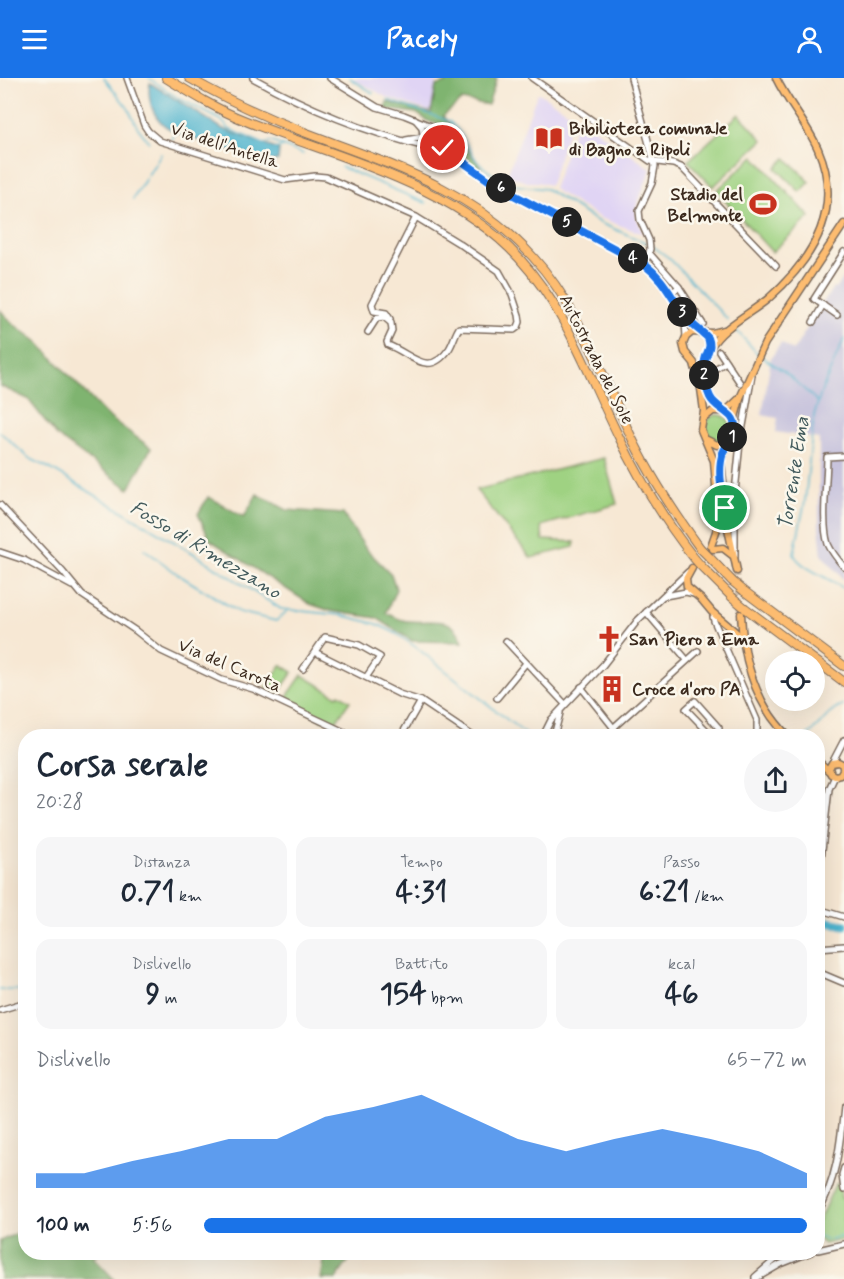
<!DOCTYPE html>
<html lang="it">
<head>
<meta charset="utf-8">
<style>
  :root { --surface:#fff; --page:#f6f6f7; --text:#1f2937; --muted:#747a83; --accent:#1a73e8 }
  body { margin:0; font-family:Mynerve,sans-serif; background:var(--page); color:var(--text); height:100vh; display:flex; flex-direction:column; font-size:22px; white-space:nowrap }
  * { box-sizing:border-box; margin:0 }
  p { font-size:20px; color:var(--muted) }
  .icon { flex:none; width:33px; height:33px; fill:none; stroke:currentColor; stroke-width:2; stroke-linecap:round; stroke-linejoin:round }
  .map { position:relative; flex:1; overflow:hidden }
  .side { position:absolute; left:18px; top:651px; width:807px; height:531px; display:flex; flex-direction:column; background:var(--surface); border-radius:24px; box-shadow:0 6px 24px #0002 }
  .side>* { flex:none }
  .fabs { position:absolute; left:765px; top:573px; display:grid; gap:12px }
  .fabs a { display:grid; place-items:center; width:60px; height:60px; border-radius:50%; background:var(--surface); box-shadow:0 6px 24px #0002; font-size:30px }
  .pin { position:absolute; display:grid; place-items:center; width:51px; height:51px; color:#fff; margin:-26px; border:3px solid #fff; border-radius:50%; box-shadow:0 2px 6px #0007 }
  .km { position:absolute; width:30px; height:30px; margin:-15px; border-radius:50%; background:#222; color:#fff; font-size:16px; line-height:30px; text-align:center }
  .round { display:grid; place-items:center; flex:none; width:63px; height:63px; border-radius:32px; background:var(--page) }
  .headline { display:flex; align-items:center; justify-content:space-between; height:102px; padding:0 18px }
  h1 { font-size:33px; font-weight:800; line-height:45px }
  .stats { display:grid; grid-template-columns:repeat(3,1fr); gap:9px; height:102px; padding:6px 18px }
  .stats div { display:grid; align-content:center; border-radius:15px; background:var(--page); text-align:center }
  .stats b { font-size:30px; font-weight:800 }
  .stats small { font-size:16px; font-weight:400 }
  .stats p { font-size:16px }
  .chart { height:168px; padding:12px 18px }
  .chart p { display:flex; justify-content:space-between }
  .chart svg { width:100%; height:108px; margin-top:6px; fill:var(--accent); opacity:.7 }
  ul { padding:0 18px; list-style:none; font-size:20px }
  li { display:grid; grid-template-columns:96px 72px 1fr; align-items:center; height:45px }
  li i { height:15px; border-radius:8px; background:var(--accent) }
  header { display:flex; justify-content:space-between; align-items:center; height:78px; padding:0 18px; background:var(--accent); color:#fff; font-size:27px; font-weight:800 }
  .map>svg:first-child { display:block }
  .built { fill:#e0d4f4 }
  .industrial { fill:#c4c0db }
  .green { fill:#9fd282; stroke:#6d7e50; stroke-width:1.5 }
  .forest { fill:#7fb470; stroke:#5d6f47; stroke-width:1.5 }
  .water { fill:#50b4ce; stroke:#466f76; stroke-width:1.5 }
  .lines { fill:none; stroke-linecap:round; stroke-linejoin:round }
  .stream { stroke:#50b4ce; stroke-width:1.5 }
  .river { stroke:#50b4ce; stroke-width:9 }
  .major-tunnel { stroke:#d1c2b0; stroke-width:6; stroke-dasharray:6 3; stroke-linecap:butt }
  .minor-casing { stroke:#7d6c5e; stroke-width:8 }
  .major-casing { stroke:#7d6c5e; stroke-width:9 }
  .highway-casing { stroke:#7d6c5e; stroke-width:10 }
  .minor { stroke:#fff; stroke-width:5 }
  .major { stroke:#fdbc6f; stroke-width:6 }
  .highway { stroke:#fdbc6f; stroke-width:8 }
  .highway-bridge-casing { stroke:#7d6c5e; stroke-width:10; stroke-linecap:butt }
  .highway-bridge { stroke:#fdbc6f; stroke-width:8 }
  .route-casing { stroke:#fff; stroke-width:12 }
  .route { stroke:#1a73e8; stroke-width:8 }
  .labels { text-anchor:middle; stroke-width:5; stroke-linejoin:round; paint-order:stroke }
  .poi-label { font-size:18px; font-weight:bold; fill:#3b2a1e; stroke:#fbf7ec; text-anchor:start }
  .street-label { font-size:18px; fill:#3b2a1e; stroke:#fbf7ec }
  .water-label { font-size:20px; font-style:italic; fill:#425a5c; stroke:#fbf7ec }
</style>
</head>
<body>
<header><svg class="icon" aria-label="menu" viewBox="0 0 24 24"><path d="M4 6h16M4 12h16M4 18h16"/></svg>Pacely<svg class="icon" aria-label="person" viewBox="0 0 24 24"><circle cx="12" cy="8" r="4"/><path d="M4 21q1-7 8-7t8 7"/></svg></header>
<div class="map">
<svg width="844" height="1201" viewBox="0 0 844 1201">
  <rect width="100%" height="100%" fill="#fbf7ec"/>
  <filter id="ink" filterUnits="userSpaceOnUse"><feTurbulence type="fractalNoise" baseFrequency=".0167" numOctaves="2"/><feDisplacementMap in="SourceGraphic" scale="12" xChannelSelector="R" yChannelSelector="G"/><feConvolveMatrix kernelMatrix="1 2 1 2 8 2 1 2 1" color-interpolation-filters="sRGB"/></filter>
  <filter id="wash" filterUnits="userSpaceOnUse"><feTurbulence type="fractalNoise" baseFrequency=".008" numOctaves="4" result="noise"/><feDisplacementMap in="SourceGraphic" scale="24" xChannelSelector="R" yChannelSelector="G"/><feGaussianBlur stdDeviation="1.35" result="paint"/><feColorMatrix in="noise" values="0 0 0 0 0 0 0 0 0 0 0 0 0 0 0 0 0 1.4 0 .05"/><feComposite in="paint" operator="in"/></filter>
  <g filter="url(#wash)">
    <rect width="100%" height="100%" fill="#f7e8d4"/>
    <g class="built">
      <path d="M352 0H439L436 7 431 34 386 19Z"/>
      <path d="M539 15 573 37 550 107 537 104H527L507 97 537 16Z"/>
      <path d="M583 43 651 91 636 129V138L643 156 600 140 553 111 576 46Z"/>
    </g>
    <path class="industrial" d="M844 198V502L822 477 819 448V361L776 354 778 340 762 337 771 280 781 265 793 273 833 209 836 210Z"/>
    <g class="green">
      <path d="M739 36 763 62 713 109 688 83Z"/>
      <path d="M754 78 810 139 772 174 716 113Z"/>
      <path d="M786 80 810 104 800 114 776 90Z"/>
      <circle cx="718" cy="350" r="13"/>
      <path d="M604 380 617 426 541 448 543 462 575 464 574 469 531 480 476 412Z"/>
      <path d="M281 587 293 594 277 617 266 609Z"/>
      <path d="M302 597 337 618 339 616 350 623 334 646 324 639 322 642 286 620Z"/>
      <path d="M836 1105H840L841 1120H844V1162L824 1166 818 1161V1144Z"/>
    </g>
    <g class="forest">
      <path d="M448 0H497L488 27 462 22 443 38 481 90 480 92 457 72 446 49 428 43 416 35 386 31 387 24 431 35 436 8 446 5Z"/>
      <path d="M0 232 12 245 38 264 106 337 151 370 129 411 57 358 28 321 0 308Z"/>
      <path d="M257 416 287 432 343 436 366 471 391 496 396 511 386 535C393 538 401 543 409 543 432 546 452 534 463 564L412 563 377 540 331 533 310 526 210 462 198 436 208 419C222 425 231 433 244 439Z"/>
      <path d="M25 1152 26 1174 101 1175 93 1179 114 1201H0V1163Z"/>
      <path d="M321 1175H330L332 1183H340L345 1175H354L336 1201H321L324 1183Z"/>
    </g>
    <path class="water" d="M150 5 223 51 279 72 278 82 271 83C248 76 179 60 164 47 152 37 147 20 150 5Z"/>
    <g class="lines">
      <g class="stream">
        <path d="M104 0 128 30 138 50 149 64"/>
        <path d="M149 0 178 20 221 42 229 51 264 66 272 64 303 76"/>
        <path d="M350 0 373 15"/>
        <path d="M388 22 449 43 458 52 477 83 487 92 500 101 514 107 546 111 600 145 647 165"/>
        <path d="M171 61 178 52"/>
        <path d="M274 71 283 69"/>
        <path d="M341 89 426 125"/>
        <path d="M133 121 161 76"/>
        <path d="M651 167 669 180 728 242"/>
        <path d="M736 252 758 276"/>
        <path d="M844 261 822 312 814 337 805 423 794 476C799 490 831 500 844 511"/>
        <path d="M762 279 785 294 817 323"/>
        <path d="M0 354 29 380 51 391 193 475 281 531 341 537 377 546 397 556 417 570 528 658"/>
        <path d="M144 471 179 497 239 534 276 543 287 533"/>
        <path d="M806 658C822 649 824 635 844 627"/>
        <path d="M0 912H26"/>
        <path d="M818 1158 826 1162 844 1158"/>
      </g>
      <path class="river" d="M818 842 844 847"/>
    </g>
  </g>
  <g filter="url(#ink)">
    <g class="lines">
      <path class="major-tunnel" d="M737 493 741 536"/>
      <defs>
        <g id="minor">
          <path d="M127 0 144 47 148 53 160 63 285 102 315 98 326 99 416 139 460 166 499 193 512 216 519 237 520 244 518 249 514 252 459 250C455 256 453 265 449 271 428 301 412 276 388 267L387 264 392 253 391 245 384 239 377 240 368 254"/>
          <path d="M253 0C308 31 365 54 426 69"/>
          <path d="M330 0 377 29 404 37 441 52 445 56 446 64 456 78"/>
          <path d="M532 0 650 83 673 86 681 89 776 188"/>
          <path d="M631 0 655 88 652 105 639 133 640 142 649 162 650 171 645 187"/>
          <path d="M415 41 422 49 424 66 429 72 444 74 455 78 497 108 645 187 656 196 671 215 685 244 686 259"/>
          <path d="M406 62 423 59"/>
          <path d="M650 176 679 209"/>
          <path d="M671 215 679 209 703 246"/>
          <path d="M683 236 693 248 702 255"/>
          <path d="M837 237 814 221 844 174"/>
          <path d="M390 241 386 235 374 233 372 226 416 139"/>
          <path d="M813 244 823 227"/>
          <path d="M719 273 740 305"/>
          <path d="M704 298 726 284"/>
          <path d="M844 378 827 379C827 403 821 444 828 466 832 475 838 482 844 489"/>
          <path d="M0 427 63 494 82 517 136 553 161 573 222 602 253 611 353 658"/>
          <path d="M0 474 24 482 72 508"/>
          <path d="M735 478V414L740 365 752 297"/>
          <path d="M665 518 686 514 694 516"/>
          <path d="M646 534 687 582"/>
          <path d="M716 538 713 539 714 543 757 642V658"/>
          <path d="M506 563 565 626"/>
          <path d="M315 574 399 616 421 623 473 658"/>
          <path d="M303 591 325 559 359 567 380 579 367 598"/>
          <path d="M581 609 620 658"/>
          <path d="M497 620 526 585"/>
          <path d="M613 650 698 573"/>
          <path d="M401 658 421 623"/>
          <path d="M543 658 551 642 603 587 638 542 688 494"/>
          <path d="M554 658 560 635"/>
          <path d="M712 658 686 631 695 623 719 650 718 658"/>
          <path d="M832 685 844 662"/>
          <path d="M818 807 829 711 835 698"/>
          <path d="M818 831 844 839"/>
          <path d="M818 870 844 868"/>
          <path d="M818 894 844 905"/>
          <path d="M0 932 26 924"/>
          <path d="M844 1090 842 1097 844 1112"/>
          <path d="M818 1134C837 1101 840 1066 844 1029"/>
          <path d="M818 1172 844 1166"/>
          <path d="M755 1199 784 1174"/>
          <path d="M755 1201 781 1186 811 1174"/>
        </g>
        <g id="major">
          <path d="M703 255C707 258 710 261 710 267 710 273 707 276 705 281 700 299 708 324 724 333"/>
          <path d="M710 270C723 248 750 236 769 220 813 181 844 131 818 71 807 46 788 25 776 0"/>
          <path d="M725 334 740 320 765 265 844 146"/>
          <path d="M703 341 713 333H723"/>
          <path d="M707 362 717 367 728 364"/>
          <path d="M711 468 719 445 714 383 701 352 704 333 701 311 694 285 685 274 683 266 686 259 692 254 712 255 724 252"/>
          <path d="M713 471 723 470 732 477"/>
          <path d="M692 490 686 501 687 509 702 522 712 534 738 556 742 563"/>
          <path d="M737 493 727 446 721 382 723 374 735 354 734 343 740 321"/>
          <path d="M741 536C743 581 755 626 788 658"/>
          <path d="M818 683 829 693"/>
          <path d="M843 692 840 697 835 698 831 696 829 690 832 685 838 684 842 686 844 694"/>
        </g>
        <g id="highway">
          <path d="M166 0C192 16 218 32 246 43 337 80 450 105 519 180 565 230 588 296 618 357 639 401 664 442 694 480"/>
          <path d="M189 0C226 21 264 39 304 54 388 86 470 109 533 179 578 228 601 295 629 354 648 395 673 433 700 470"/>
          <path d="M709 479 732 503"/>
          <path d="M701 488 732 519"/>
          <path d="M744 513 844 588"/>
          <path d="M745 530 844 604"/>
        </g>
      </defs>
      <use href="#minor" class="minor-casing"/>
      <use href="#major" class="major-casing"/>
      <use href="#highway" class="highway-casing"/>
      <use href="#minor" class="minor"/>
      <use href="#major" class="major"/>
      <use href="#highway" class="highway"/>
      <defs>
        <g id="highway-bridge">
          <path d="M700 470 709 479"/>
          <path d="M694 480 701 488"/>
          <path d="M732 503 744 513"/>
          <path d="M732 519 745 530"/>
        </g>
      </defs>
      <use href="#highway-bridge" class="highway-bridge-casing"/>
      <use href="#highway-bridge" class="highway-bridge"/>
    </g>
  </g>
  <g class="lines" filter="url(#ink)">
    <defs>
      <path id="route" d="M443 70 438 73 455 78 497 108 645 187C665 202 672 222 687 240 693 249 702 253 708 260 712 270 707 273 705 282 702 294 705 308 710 319 716 332 736 334 735 350 735 360 726 366 723 375 717 391 722 414 725 430"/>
    </defs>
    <use href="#route" class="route-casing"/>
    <use href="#route" class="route"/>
  </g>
  <defs>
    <symbol id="library-bare" viewBox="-9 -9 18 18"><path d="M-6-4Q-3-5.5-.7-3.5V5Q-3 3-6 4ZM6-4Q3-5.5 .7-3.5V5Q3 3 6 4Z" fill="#c8321e" stroke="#fbf7ec" stroke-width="2.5" paint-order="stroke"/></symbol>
    <symbol id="stadium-bare" viewBox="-9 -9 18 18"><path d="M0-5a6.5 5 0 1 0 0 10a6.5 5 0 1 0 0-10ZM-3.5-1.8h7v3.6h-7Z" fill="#c8321e" stroke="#fbf7ec" stroke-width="2.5" paint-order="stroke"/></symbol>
    <symbol id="church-bare" viewBox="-9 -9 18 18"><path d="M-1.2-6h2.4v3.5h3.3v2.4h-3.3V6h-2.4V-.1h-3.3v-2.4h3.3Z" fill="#c8321e" stroke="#fbf7ec" stroke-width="2.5" paint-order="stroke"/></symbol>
    <symbol id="building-bare" viewBox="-9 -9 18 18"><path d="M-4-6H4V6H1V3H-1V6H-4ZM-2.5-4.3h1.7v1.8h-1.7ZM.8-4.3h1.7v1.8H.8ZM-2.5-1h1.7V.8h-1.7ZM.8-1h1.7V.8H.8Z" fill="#c8321e" stroke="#fbf7ec" stroke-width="2.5" paint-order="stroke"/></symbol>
  </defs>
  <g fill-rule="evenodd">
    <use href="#library-bare" x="530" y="41" width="38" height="38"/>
    <use href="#stadium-bare" x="744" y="107" width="38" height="38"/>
    <use href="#church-bare" x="590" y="542" width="38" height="38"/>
    <use href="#building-bare" x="593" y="592" width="38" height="38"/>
  </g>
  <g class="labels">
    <g class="poi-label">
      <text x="569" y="56">Bibilioteca comunale<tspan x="569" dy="21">di Bagno a Ripoli</tspan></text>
      <text x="743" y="122" text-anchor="end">Stadio del<tspan x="743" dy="21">Belmonte</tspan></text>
      <text x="629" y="567">San Piero a Ema</text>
      <text x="632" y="617">Croce d'oro PA</text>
    </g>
    <g class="street-label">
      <text transform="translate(225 67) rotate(18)" y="6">Via dell'Antella</text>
      <text transform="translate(597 281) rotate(63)" y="6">Autostrada del Sole</text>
      <text transform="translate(230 587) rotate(23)" y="6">Via del Carota</text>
    </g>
    <g class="water-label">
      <text transform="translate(793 395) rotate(-81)" y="7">Torrente Ema</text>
      <text transform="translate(206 471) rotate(31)" y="7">Fosso di Rimezzano</text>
    </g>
  </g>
</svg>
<div class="fabs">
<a><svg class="icon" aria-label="locate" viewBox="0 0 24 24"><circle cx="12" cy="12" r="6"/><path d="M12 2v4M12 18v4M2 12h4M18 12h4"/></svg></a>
</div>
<div class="pin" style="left:725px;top:430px;background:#1e9e55"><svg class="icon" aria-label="arrive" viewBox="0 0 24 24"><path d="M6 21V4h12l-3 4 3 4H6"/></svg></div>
<div class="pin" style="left:443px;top:70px;background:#d93025"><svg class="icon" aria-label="check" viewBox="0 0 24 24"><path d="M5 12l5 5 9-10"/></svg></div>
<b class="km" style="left:732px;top:359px">1</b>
<b class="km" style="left:704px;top:297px">2</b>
<b class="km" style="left:682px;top:234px">3</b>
<b class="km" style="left:633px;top:180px">4</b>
<b class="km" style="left:567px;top:144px">5</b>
<b class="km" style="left:501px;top:110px">6</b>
<section class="side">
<div class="headline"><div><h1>Corsa serale</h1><p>20:28</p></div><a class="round"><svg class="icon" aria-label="share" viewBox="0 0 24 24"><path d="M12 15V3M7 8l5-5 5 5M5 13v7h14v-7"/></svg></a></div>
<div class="stats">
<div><p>Distanza</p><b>0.71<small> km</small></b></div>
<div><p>Tempo</p><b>4:31</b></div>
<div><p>Passo</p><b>6:21<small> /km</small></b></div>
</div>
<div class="stats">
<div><p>Dislivello</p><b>9<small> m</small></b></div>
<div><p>Battito</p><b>154<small> bpm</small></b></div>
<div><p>kcal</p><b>46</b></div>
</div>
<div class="chart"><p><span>Dislivello</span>65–72 m</p>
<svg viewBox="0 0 160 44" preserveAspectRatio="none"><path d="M0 44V38L10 38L20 33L30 29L40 24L50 24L60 15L70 11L80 6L90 15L100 24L110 29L120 24L130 20L140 24L150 29L160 38V44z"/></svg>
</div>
<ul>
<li><b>100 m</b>5:56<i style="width:100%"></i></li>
</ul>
</section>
</div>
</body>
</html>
